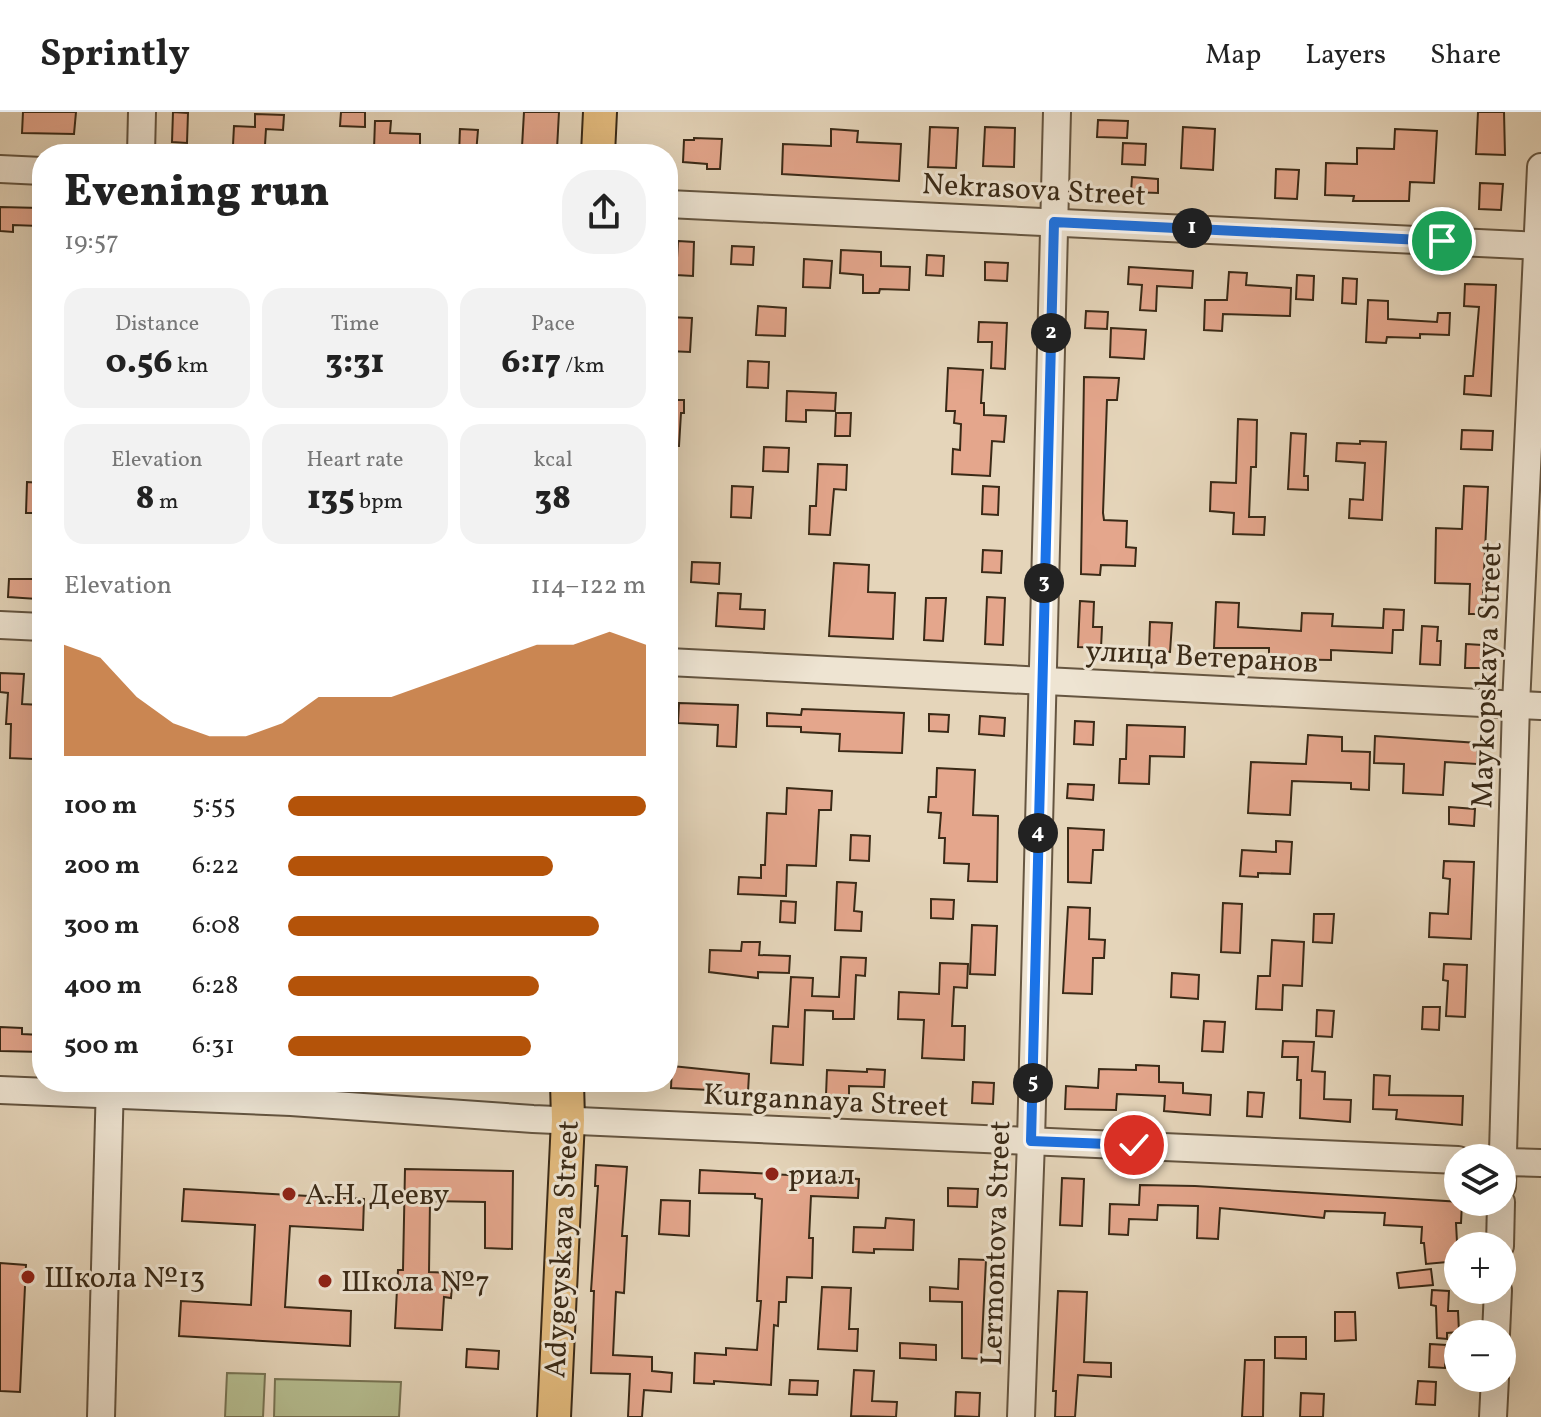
<!DOCTYPE html>
<html lang="en">
<head>
<meta charset="utf-8">
<style>
  :root { --surface:#fff; --page:#f2f2f2; --text:#222; --muted:#767676; --line:#e0e0e0; --accent:#b45309 }
  body { margin:0; font-family:Vollkorn,serif; background:var(--page); color:var(--text); height:100vh; display:flex; flex-direction:column; font-size:30px; white-space:nowrap }
  * { box-sizing:border-box; margin:0 }
  p { font-size:26px; color:var(--muted) }
  .icon { flex:none; width:44px; height:44px; fill:none; stroke:currentColor; stroke-width:2; stroke-linecap:round; stroke-linejoin:round }
  .map { position:relative; flex:1; overflow:hidden }
  .details { position:absolute; left:32px; top:32px; width:646px; height:948px; display:flex; flex-direction:column; background:var(--surface); border-radius:32px; box-shadow:0 8px 32px #0002 }
  .details>* { flex:none }
  .fabs { position:absolute; left:1444px; top:1032px; display:grid; gap:16px }
  .fabs a { display:grid; place-items:center; width:72px; height:72px; border-radius:50%; background:var(--surface); box-shadow:0 8px 32px #0002; font-size:40px }
  .pin { position:absolute; display:grid; place-items:center; width:68px; height:68px; color:#fff; margin:-34px; border:4px solid #fff; border-radius:50%; box-shadow:0 2px 8px #0007 }
  .km { position:absolute; width:40px; height:40px; margin:-20px; border-radius:50%; background:#222; color:#fff; font-size:22px; line-height:40px; text-align:center }
  .round { display:grid; place-items:center; flex:none; width:84px; height:84px; border-radius:32px; background:var(--page) }
  .headline { display:flex; align-items:center; justify-content:space-between; height:136px; padding:0 32px }
  h1 { font-size:44px; font-weight:800; line-height:60px }
  .figures { display:grid; grid-template-columns:repeat(3,1fr); gap:12px; height:136px; padding:8px 32px }
  .figures div { display:grid; align-content:center; border-radius:20px; background:var(--page); text-align:center }
  .figures b { font-size:34px; font-weight:800 }
  .figures small { font-size:22px; font-weight:400 }
  .figures p { font-size:22px }
  .chart { height:224px; padding:16px 32px }
  .chart p { display:flex; justify-content:space-between }
  .chart svg { width:100%; height:144px; margin-top:8px; fill:var(--accent); opacity:.7 }
  ul { padding:0 32px; list-style:none; font-size:26px }
  li { display:grid; grid-template-columns:128px 96px 1fr; align-items:center; height:60px }
  li i { height:20px; border-radius:10px; background:var(--accent) }
  header { display:flex; align-items:center; gap:48px; box-sizing:border-box; height:112px; padding:0 40px; background:var(--surface); border-bottom:2px solid var(--line) }
  header strong { font-size:38px }
  nav { display:flex; gap:44px; margin-inline-start:auto; font-size:28px }
  .map>svg:first-child { display:block }
  .green { fill:#b5bd90; stroke:#787454; stroke-width:2 }
  .building { fill:#e4a68c; stroke:#3a2a17; stroke-width:2 }
  .lines { fill:none; stroke-linecap:round; stroke-linejoin:round }
  .minor-casing { stroke:#655540; stroke-width:30 }
  .major-casing { stroke:#3a2a17; stroke-width:36 }
  .minor { stroke:#eee4d2; stroke-width:26 }
  .major { stroke:#e2ba7d; stroke-width:32 }
  .route-casing { stroke:#fff; stroke-width:16 }
  .route { stroke:#1a73e8; stroke-width:10 }
  .poi-dot { fill:#8f2418; stroke:#eee4d2; stroke-width:3 }
  .labels { text-anchor:middle; stroke-width:6; stroke-linejoin:round; paint-order:stroke }
  .street-label { font-size:30px; fill:#3a2a17; stroke:#eee4d2 }
  .poi-label { font-size:30px; fill:#3a2a17; stroke:#eee4d2; text-anchor:start }
</style>
</head>
<body>
<header>
<strong>Sprintly</strong>
<nav><a>Map</a><a>Layers</a><a>Share</a></nav>
</header>
<div class="map">
<svg width="1541" height="1305" viewBox="0 0 1541 1305">
  <rect width="100%" height="100%" fill="#e5d5ba"/>
  <filter id="stains"><feTurbulence type="fractalNoise" baseFrequency=".0025" numOctaves="4"/><feColorMatrix values="0 0 0 0 .2 0 0 0 0 .09 0 0 0 0 .02 0 0 0 .5 -.17"/></filter>
  <radialGradient id="worn" r=".72"><stop offset=".6" stop-color="#630" stop-opacity="0"/><stop offset="1" stop-color="#630" stop-opacity=".3"/></radialGradient>
  <g class="green">
    <path d="M227 1261 265 1262 263 1305H225Z"/>
    <path d="M275 1267 401 1270 399 1305H274Z"/>
  </g>
  <g class="building">
    <path d="M23 0H76L74 22 22 21Z"/>
    <path d="M173 0 188 1 187 31 172 30Z"/>
    <path d="M341 0H365V15L340 14Z"/>
    <path d="M524 0H559L557 37 522 35Z"/>
    <path d="M1478 0H1504L1505 43 1476 42Z"/>
    <path d="M255 2 284 3 283 18 266 17 265 33H233L234 14 255 15Z"/>
    <path d="M1098 8 1128 9 1127 26 1097 25Z"/>
    <path d="M375 9H391L390 21 420 22V39L374 37Z"/>
    <path d="M930 15 958 16 956 56 928 55Z"/>
    <path d="M985 15 1015 16 1014 55 983 54Z"/>
    <path d="M1183 15 1215 17 1213 58 1181 56Z"/>
    <path d="M460 17 478 18 476 42H459Z"/>
    <path d="M831 17 858 19 857 30 901 32 899 69 782 62 783 32 831 34Z"/>
    <path d="M1395 17 1437 19 1434 71 1410 70 1409 89H1353L1354 84 1325 83 1326 51 1357 52V36L1394 37Z"/>
    <path d="M694 26 722 27 720 57H707V52L683 50 684 28H694Z"/>
    <path d="M1123 31 1146 32 1145 53 1122 52Z"/>
    <path d="M1276 57 1299 58 1297 87 1275 86Z"/>
    <path d="M1132 65 1158 67V81L1131 80Z"/>
    <path d="M1480 71 1503 72 1501 98 1479 97Z"/>
    <path d="M0 95 40 96 39 114 13 113V120L0 119Z"/>
    <path d="M678 129 694 130 693 164 676 163Z"/>
    <path d="M732 134 754 135 753 153 731 152Z"/>
    <path d="M841 138 881 140V154L910 155 909 178 880 177 879 181H863V163L840 161Z"/>
    <path d="M927 143 944 144 943 164 926 163Z"/>
    <path d="M804 147 832 149 830 176 803 175Z"/>
    <path d="M985 150 1008 151 1007 169 985 168Z"/>
    <path d="M1129 155 1193 159 1192 176 1157 174 1156 199 1140 198 1142 173 1128 172Z"/>
    <path d="M1229 160 1247 161 1246 173 1291 176 1290 204 1223 202 1222 219 1204 218 1205 188H1227Z"/>
    <path d="M1297 163 1314 164 1313 188 1296 187Z"/>
    <path d="M1343 166 1357 167 1356 192 1342 191Z"/>
    <path d="M1465 172 1496 173 1491 284 1464 282 1465 264H1473L1479 195 1464 194Z"/>
    <path d="M1368 188 1388 189V207L1437 210 1438 201H1450L1449 223 1420 222V226L1387 225 1386 231 1366 230Z"/>
    <path d="M758 194 786 196 785 224 756 223Z"/>
    <path d="M1086 199 1108 200 1107 217 1085 216Z"/>
    <path d="M668 205 692 206 690 240 668 239Z"/>
    <path d="M979 210 1007 211 1005 257 991 256 992 230H978Z"/>
    <path d="M1111 216 1146 218 1144 247 1110 245Z"/>
    <path d="M748 249 769 250 768 276 747 275Z"/>
    <path d="M948 256 983 258 981 291H984V303L1006 304 1004 330 992 329 990 364 952 362 953 337 960 338 961 312 954 311 955 299H946Z"/>
    <path d="M1084 265 1119 266 1117 288H1107L1103 401 1104 408 1127 409 1126 435 1136 436 1135 454 1101 453 1100 463 1081 462Z"/>
    <path d="M787 279 836 281 835 299 806 298V310L786 309Z"/>
    <path d="M668 288H684V301H681L679 334H668Z"/>
    <path d="M836 301H851L850 324H835Z"/>
    <path d="M1238 307 1257 308 1256 355H1251L1249 405H1265L1264 423 1233 422 1234 401 1210 399 1211 370 1236 371Z"/>
    <path d="M1462 318 1493 319 1492 338 1461 337Z"/>
    <path d="M1291 321 1306 322 1304 364H1308V378L1288 377Z"/>
    <path d="M1360 329 1386 330 1382 408 1349 406 1350 387 1363 388 1365 351 1336 349 1337 331 1360 332Z"/>
    <path d="M764 335 789 336 788 360 763 359Z"/>
    <path d="M818 352 847 353 846 378 834 377 830 423 809 422 810 394H816Z"/>
    <path d="M27 370 42 371V401H26Z"/>
    <path d="M732 374 753 375 751 406 731 405Z"/>
    <path d="M983 374 999 375 998 403 982 402Z"/>
    <path d="M1464 374 1488 375 1482 502H1469L1470 472 1435 471 1436 416 1462 417Z"/>
    <path d="M983 438 1002 439 1001 461 982 460Z"/>
    <path d="M692 450 720 451 719 472 691 470Z"/>
    <path d="M834 451 869 453 868 480 895 481 893 527 829 524Z"/>
    <path d="M9 467H38L37 487 8 485Z"/>
    <path d="M718 481 741 482 740 497 765 498 764 517 716 514Z"/>
    <path d="M987 485 1005 486 1003 533 985 532Z"/>
    <path d="M926 486H946L943 529 924 528Z"/>
    <path d="M1080 489 1094 490 1093 515H1102L1101 536 1078 535Z"/>
    <path d="M1216 490 1239 491 1238 515 1301 519 1302 501 1333 502 1332 514 1383 516 1384 497 1404 498 1403 518H1393L1392 541 1331 538V548L1269 547V536H1214Z"/>
    <path d="M1150 510 1172 511 1170 540 1149 539Z"/>
    <path d="M1422 514 1438 515 1437 529H1441L1440 553 1420 552Z"/>
    <path d="M1466 532 1482 533 1481 556H1465Z"/>
    <path d="M0 561 24 562 22 592 42 593V615H34L33 647 10 646 11 612H6L8 581 0 580Z"/>
    <path d="M679 591 738 593 736 635 717 634 718 613 678 611Z"/>
    <path d="M802 597 904 601 902 641 839 639 840 622 801 620V615L767 614V601L801 603Z"/>
    <path d="M929 602 949 603 948 620 929 619Z"/>
    <path d="M980 604 1005 606 1004 624 979 622Z"/>
    <path d="M1075 609 1094 610 1093 633 1074 632Z"/>
    <path d="M1127 613 1185 615 1184 645 1150 644 1149 672 1119 671 1120 647H1126Z"/>
    <path d="M1308 623 1342 625V639L1370 640 1369 678 1351 677V671L1292 669 1290 703 1248 701 1251 650 1306 652Z"/>
    <path d="M1375 624 1478 631 1477 652 1445 650 1443 683 1403 681 1404 652 1374 651Z"/>
    <path d="M937 656 975 658 973 703 998 704 997 770 968 769 969 752 944 751 945 726H939L941 701 928 700 929 685H936Z"/>
    <path d="M1068 672 1094 673 1093 688 1067 686Z"/>
    <path d="M787 676 832 679 831 698H819L816 754 787 753 786 784 738 782 739 765 761 766V753H765L767 701 786 702Z"/>
    <path d="M1449 695 1475 697 1474 714 1449 712Z"/>
    <path d="M1068 716 1104 718 1103 738H1093L1091 771 1068 770Z"/>
    <path d="M851 723 870 724 869 749 850 748Z"/>
    <path d="M1276 729 1292 730 1290 762 1258 761V765L1240 764 1242 738 1276 740Z"/>
    <path d="M1444 749 1474 750 1471 827 1429 825 1430 801 1448 802 1450 767 1443 766Z"/>
    <path d="M837 770 856 771 854 799 862 800 861 819 835 818Z"/>
    <path d="M931 787 954 788 953 807 931 806Z"/>
    <path d="M781 789 796 790 795 811 780 810Z"/>
    <path d="M1223 791 1242 792 1240 841 1221 840Z"/>
    <path d="M1068 795 1090 796 1089 827 1105 828 1104 846H1093L1092 882 1063 881Z"/>
    <path d="M1314 802H1334L1332 831 1313 830Z"/>
    <path d="M972 813 997 814 995 863 970 862Z"/>
    <path d="M1272 828 1304 830 1302 874 1283 873 1282 898 1256 897 1258 864H1270Z"/>
    <path d="M742 830H760L759 843 790 844 789 861 758 860V866L709 860 710 838 741 839Z"/>
    <path d="M841 845 866 846 865 864 856 863 854 907H833V899L805 898 803 953 771 951 773 914 788 915 791 865 813 866 812 884 839 885Z"/>
    <path d="M940 851 968 852 967 876 954 875 952 914H965L964 948 922 946 924 908 898 907 899 880 939 882Z"/>
    <path d="M1444 852 1467 853 1465 905 1446 904 1448 869 1443 868Z"/>
    <path d="M1172 861 1199 863 1198 887 1171 885Z"/>
    <path d="M1423 895H1440L1439 918 1422 917Z"/>
    <path d="M1317 898 1334 899 1332 925 1316 924Z"/>
    <path d="M1204 909 1225 910 1223 940 1202 939Z"/>
    <path d="M0 915 22 916V922L42 923V940L0 939Z"/>
    <path d="M1283 929 1314 930 1312 959 1325 960 1324 987 1351 988 1350 1010 1300 1006 1301 968H1297L1298 945H1282Z"/>
    <path d="M1136 953 1159 954V970L1183 971V981L1211 983 1210 1003 1164 999 1165 984 1117 982 1116 998 1065 997 1066 974 1098 976 1099 957 1136 958Z"/>
    <path d="M672 954 749 962 748 980 671 976Z"/>
    <path d="M867 957 885 958 884 975 849 974V984L826 983 827 958 867 960Z"/>
    <path d="M1374 963 1390 964 1389 983 1463 984 1462 1013 1396 1007 1397 998 1373 997Z"/>
    <path d="M973 970 994 971 993 992 972 991Z"/>
    <path d="M1248 980 1264 981 1262 1005 1247 1004Z"/>
    <path d="M596 1053 627 1055 622 1124H627L624 1181 616 1180 613 1243 652 1245V1259L672 1261 671 1280 644 1278 642 1305H628L630 1262 591 1261 594 1179H591L598 1074H595Z"/>
    <path d="M405 1057 513 1059 512 1137 485 1136V1090L430 1089 429 1160 453 1161 451 1186 444 1185 442 1218 395 1216 398 1158H403Z"/>
    <path d="M700 1058 859 1067 858 1086 811 1084 809 1126H813L812 1166 787 1165 786 1190H779L778 1214 774 1213 771 1273 714 1269V1272L694 1271 695 1241 726 1243V1236L757 1238 761 1189H757L762 1087 755 1086V1082L699 1081Z"/>
    <path d="M1062 1066 1084 1067 1082 1114 1060 1113Z"/>
    <path d="M1140 1073 1195 1074 1462 1090 1461 1111H1456L1458 1149 1426 1152 1424 1131H1421L1422 1115 1384 1113 1385 1101 1325 1099 1324 1106 1220 1096 1218 1127 1197 1126 1198 1094 1158 1093 1157 1108 1129 1107 1128 1123 1109 1122 1110 1092 1139 1093Z"/>
    <path d="M948 1076 978 1077 977 1095 948 1094Z"/>
    <path d="M184 1077 364 1087 363 1118 290 1114 285 1195 351 1199 350 1234 179 1224 181 1189 251 1193 255 1113 182 1109Z"/>
    <path d="M661 1088 690 1089 689 1124 659 1122Z"/>
    <path d="M886 1106 914 1108 913 1138 874 1137V1141L853 1140 854 1115 885 1116Z"/>
    <path d="M959 1147 986 1148 981 1247 962 1246V1190L930 1189V1175L958 1177Z"/>
    <path d="M0 1151 26 1153 20 1280 0 1279Z"/>
    <path d="M1431 1157 1433 1173 1399 1176 1397 1161Z"/>
    <path d="M822 1175 851 1176 849 1217H858L857 1239 818 1237Z"/>
    <path d="M1432 1178 1449 1179 1448 1199H1458L1459 1220 1447 1221V1227L1437 1226 1436 1194 1431 1193Z"/>
    <path d="M1058 1179 1087 1180 1084 1250 1111 1251V1265L1078 1263 1075 1305H1055L1056 1279H1053Z"/>
    <path d="M1335 1200H1355L1356 1228 1335 1229Z"/>
    <path d="M1275 1225H1306V1247L1275 1246Z"/>
    <path d="M900 1231 936 1233V1248L900 1246Z"/>
    <path d="M1430 1232 1446 1233 1445 1256 1429 1255Z"/>
    <path d="M467 1237 499 1239 498 1257 466 1255Z"/>
    <path d="M1245 1248H1264L1263 1305H1242Z"/>
    <path d="M854 1258 874 1259 872 1289 897 1290 896 1305 851 1304Z"/>
    <path d="M790 1268 818 1269 817 1283 789 1282Z"/>
    <path d="M1418 1269 1436 1270 1435 1293 1416 1292Z"/>
    <path d="M956 1280 980 1281 979 1305 955 1304Z"/>
    <path d="M1301 1281 1324 1282 1323 1305H1300Z"/>
  </g>
  <g class="lines">
    <defs>
      <g id="minor">
        <path d="M141 42 142 0"/>
        <path d="M0 57 42 59"/>
        <path d="M668 92 1541 134"/>
        <path d="M0 513 42 515"/>
        <path d="M668 550 1541 594"/>
        <path d="M0 978 291 990 533 1007 1458 1048"/>
        <path d="M1502 1050 1541 1051"/>
        <path d="M1502 1074 1516 593 1541 55"/>
        <path d="M1500 1134 1501 1090"/>
        <path d="M1496 1222 1498 1178"/>
        <path d="M101 1305 110 970"/>
        <path d="M1021 1305 1031 1029 1057 0"/>
        <path d="M1493 1305 1495 1266"/>
      </g>
      <g id="major">
        <path d="M598 42 600 0"/>
        <path d="M554 1305 568 1008 567 970"/>
      </g>
    </defs>
    <use href="#minor" class="minor-casing"/>
    <use href="#major" class="major-casing"/>
    <use href="#minor" class="minor"/>
    <use href="#major" class="major"/>
  </g>
  <g class="lines">
    <defs>
      <path id="route" d="M1134 1033 1031 1029 1054 110 1442 129"/>
    </defs>
    <use href="#route" class="route-casing"/>
    <use href="#route" class="route"/>
  </g>
  <g class="poi-dot">
    <circle cx="772" cy="1062" r="8"/>
    <circle cx="289" cy="1082" r="8"/>
    <circle cx="28" cy="1165" r="8"/>
    <circle cx="325" cy="1169" r="8"/>
  </g>
  <g class="labels">
    <g class="street-label">
      <text transform="translate(1034 77) rotate(3)" y="10">Nekrasova Street</text>
      <text transform="translate(1202 544) rotate(3)" y="10">улица Ветеранов</text>
      <text transform="translate(1486 563) rotate(-88)" y="10">Maykopskaya Street</text>
      <text transform="translate(826 988) rotate(3)" y="10">Kurgannaya Street</text>
      <text transform="translate(995 1131) rotate(-88)" y="10">Lermontova Street</text>
      <text transform="translate(561 1137) rotate(-87)" y="10">Adygeyskaya Street</text>
    </g>
    <g class="poi-label">
      <text x="788" y="1072">риал</text>
      <text x="305" y="1092">А.Н. Дееву</text>
      <text x="44" y="1175">Школа №13</text>
      <text x="341" y="1179">Школа №7</text>
    </g>
  </g>
  <rect width="100%" height="100%" filter="url(#stains)"/>
  <rect width="100%" height="100%" fill="url(#worn)"/>
</svg>
<div class="fabs">
<a><svg class="icon" aria-label="layers" viewBox="0 0 24 24"><path d="M12 4l9 5-9 5-9-5zM3 14l9 5 9-5"/></svg></a>
<a>+</a>
<a>−</a>
</div>
<div class="pin" style="left:1442px;top:129px;background:#1e9e55"><svg class="icon" aria-label="arrive" viewBox="0 0 24 24"><path d="M6 21V4h12l-3 4 3 4H6"/></svg></div>
<div class="pin" style="left:1134px;top:1033px;background:#d93025"><svg class="icon" aria-label="check" viewBox="0 0 24 24"><path d="M5 12l5 5 9-10"/></svg></div>
<b class="km" style="left:1192px;top:116px">1</b>
<b class="km" style="left:1051px;top:221px">2</b>
<b class="km" style="left:1044px;top:471px">3</b>
<b class="km" style="left:1038px;top:721px">4</b>
<b class="km" style="left:1033px;top:971px">5</b>
<section class="details">
<div class="headline"><div><h1>Evening run</h1><p>19:57</p></div><a class="round"><svg class="icon" aria-label="share" viewBox="0 0 24 24"><path d="M12 15V3M7 8l5-5 5 5M5 13v7h14v-7"/></svg></a></div>
<div class="figures">
<div><p>Distance</p><b>0.56<small> km</small></b></div>
<div><p>Time</p><b>3:31</b></div>
<div><p>Pace</p><b>6:17<small> /km</small></b></div>
</div>
<div class="figures">
<div><p>Elevation</p><b>8<small> m</small></b></div>
<div><p>Heart rate</p><b>135<small> bpm</small></b></div>
<div><p>kcal</p><b>38</b></div>
</div>
<div class="chart"><p><span>Elevation</span>114–122 m</p>
<svg viewBox="0 0 160 44" preserveAspectRatio="none"><path d="M0 44V10L10 14L20 26L30 34L40 38L50 38L60 34L70 26L80 26L90 26L100 22L110 18L120 14L130 10L140 10L150 6L160 10V44z"/></svg>
</div>
<ul>
<li><b>100 m</b>5:55<i style="width:100%"></i></li>
<li><b>200 m</b>6:22<i style="width:74%"></i></li>
<li><b>300 m</b>6:08<i style="width:87%"></i></li>
<li><b>400 m</b>6:28<i style="width:70%"></i></li>
<li><b>500 m</b>6:31<i style="width:68%"></i></li>
</ul>
</section>
</div>
</body>
</html>
